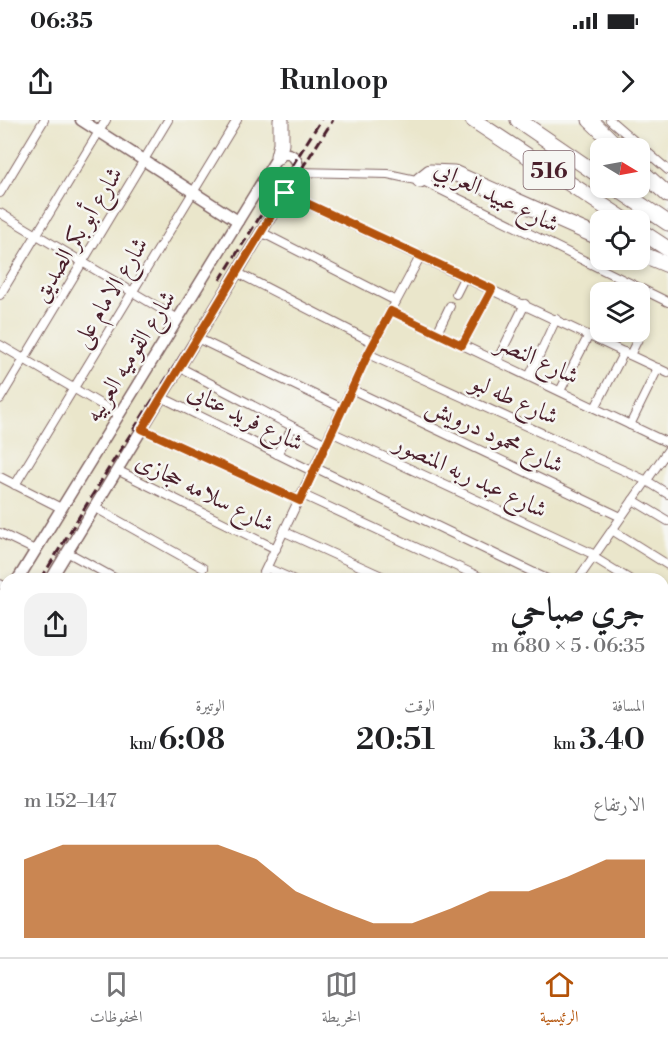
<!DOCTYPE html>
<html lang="ar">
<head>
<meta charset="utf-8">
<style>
  :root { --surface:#fff; --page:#f2f2f2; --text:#202124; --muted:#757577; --line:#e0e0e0; --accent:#b45309 }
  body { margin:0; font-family:"Libre Bodoni",Amiri,serif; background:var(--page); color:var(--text); direction:rtl; height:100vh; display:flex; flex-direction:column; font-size:22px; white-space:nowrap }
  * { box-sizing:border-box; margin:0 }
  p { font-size:20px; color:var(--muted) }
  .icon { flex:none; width:33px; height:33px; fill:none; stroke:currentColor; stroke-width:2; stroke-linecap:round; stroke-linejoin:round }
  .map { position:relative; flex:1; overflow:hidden; direction:ltr }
  .drawer { position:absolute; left:0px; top:453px; width:669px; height:384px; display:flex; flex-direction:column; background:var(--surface); border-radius:18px 18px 0 0; box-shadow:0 3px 9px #0003; direction:rtl }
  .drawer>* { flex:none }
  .needle { width:39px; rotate:100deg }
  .buttons { position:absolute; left:590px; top:18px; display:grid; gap:12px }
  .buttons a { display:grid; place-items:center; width:60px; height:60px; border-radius:12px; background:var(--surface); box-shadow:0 3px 9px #0003; font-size:30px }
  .pin { position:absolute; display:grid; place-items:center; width:51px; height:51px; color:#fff; margin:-26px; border-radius:12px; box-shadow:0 3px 9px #0006 }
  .round { display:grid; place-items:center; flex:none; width:63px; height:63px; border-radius:18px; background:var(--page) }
  .headline { display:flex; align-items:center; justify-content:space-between; height:102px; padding:0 24px }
  h1 { font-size:33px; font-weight:600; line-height:45px }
  .metrics { display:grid; grid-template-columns:repeat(3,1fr); gap:9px; height:102px; padding:6px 24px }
  .metrics div { display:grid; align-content:center }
  .metrics b { font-size:30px; font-weight:600 }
  .metrics small { font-size:16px; font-weight:400 }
  .metrics p { font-size:16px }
  .chart { height:168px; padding:12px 24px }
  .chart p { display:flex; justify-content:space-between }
  .chart svg { width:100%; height:108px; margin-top:6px; fill:var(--accent); opacity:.7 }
  .status { display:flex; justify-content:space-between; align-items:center; height:42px; padding:0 30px; background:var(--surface); direction:ltr }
  .status svg { height:16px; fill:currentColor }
  header { display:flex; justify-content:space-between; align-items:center; height:78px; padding:0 24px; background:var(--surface); font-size:27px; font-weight:600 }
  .tab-bar { display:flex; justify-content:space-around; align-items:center; height:84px; border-top:2px solid var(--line); background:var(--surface); font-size:16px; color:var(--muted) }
  .tab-bar a { display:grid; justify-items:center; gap:3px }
  .tab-bar .active { color:var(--accent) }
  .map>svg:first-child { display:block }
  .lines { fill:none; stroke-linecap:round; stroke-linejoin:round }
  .minor-casing { stroke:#826563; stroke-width:10 }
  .tertiary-casing { stroke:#826563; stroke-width:13 }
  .motorway-casing { stroke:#826563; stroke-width:17 }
  .minor { stroke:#fff; stroke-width:8 }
  .tertiary { stroke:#fff; stroke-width:10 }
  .motorway { stroke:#fff; stroke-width:15 }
  .rail { stroke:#4a1f2b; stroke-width:3; stroke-dasharray:9 4.5; stroke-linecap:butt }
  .route-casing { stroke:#fff; stroke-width:12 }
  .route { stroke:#b45309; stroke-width:8 }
  .labels { text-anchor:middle; stroke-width:5; stroke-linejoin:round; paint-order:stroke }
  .shield { fill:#f6f6f2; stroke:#7e6067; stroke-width:1.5 }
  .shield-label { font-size:22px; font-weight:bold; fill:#4a1f2b }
  .street-label { font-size:24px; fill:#4a1f2b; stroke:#f6f6f2 }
</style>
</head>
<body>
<div class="status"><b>06:35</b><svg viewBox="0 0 49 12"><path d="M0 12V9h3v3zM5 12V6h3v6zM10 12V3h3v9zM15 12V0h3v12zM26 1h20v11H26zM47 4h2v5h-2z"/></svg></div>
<header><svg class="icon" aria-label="forward" viewBox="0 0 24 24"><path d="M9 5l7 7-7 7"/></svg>Runloop<svg class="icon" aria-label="share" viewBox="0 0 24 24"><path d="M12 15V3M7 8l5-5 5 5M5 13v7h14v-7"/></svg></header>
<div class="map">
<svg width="668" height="837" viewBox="0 0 668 837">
  <rect width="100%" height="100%" fill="#f6f6f2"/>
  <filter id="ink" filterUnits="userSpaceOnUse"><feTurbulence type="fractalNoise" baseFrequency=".0167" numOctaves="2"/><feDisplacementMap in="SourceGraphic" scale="12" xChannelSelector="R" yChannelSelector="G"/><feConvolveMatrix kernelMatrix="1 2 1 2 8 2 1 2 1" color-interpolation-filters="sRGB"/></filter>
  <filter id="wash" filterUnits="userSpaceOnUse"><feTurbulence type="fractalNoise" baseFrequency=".008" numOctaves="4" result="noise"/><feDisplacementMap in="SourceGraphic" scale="24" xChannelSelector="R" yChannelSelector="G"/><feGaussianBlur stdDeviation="1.35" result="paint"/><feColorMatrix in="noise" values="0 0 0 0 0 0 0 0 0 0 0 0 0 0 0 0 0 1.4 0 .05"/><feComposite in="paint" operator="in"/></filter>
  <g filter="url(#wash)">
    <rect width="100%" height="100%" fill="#eae6cb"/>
  </g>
  <g filter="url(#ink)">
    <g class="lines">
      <defs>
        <g id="minor">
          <path d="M610 0 668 50"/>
          <path d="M297 52 388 54 425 62 668 182"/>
          <path d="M0 73 44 0"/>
          <path d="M285 73 668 253"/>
          <path d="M0 93 178 199"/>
          <path d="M261 112 396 181"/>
          <path d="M236 152 374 223"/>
          <path d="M456 174 465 156"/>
          <path d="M0 175 106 0"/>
          <path d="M391 191 668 323"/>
          <path d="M437 213 450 186"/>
          <path d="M197 218 342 288"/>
          <path d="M0 225 119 295"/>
          <path d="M462 225 492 169"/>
          <path d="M368 234 647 361 668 374"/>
          <path d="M630 235 643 209"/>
          <path d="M497 241 525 184"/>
          <path d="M179 247 326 324"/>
          <path d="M529 257 556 199"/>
          <path d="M351 269 621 397"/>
          <path d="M560 271 589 215"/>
          <path d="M161 277 314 352"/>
          <path d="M0 279 168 0"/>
          <path d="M595 288 624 232"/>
          <path d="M630 305 658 248"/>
          <path d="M142 309 300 381"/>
          <path d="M331 312 595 435"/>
          <path d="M277 334 293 307"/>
          <path d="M316 348 547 459"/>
          <path d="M117 350 276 429"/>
          <path d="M0 357 61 388"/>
          <path d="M15 365 237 0"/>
          <path d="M303 375 484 459"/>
          <path d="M633 380 668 401"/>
          <path d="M94 387 203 448"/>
          <path d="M612 410 668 445"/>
          <path d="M285 412 388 459"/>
          <path d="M0 413 35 430"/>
          <path d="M67 432 116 459"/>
          <path d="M593 437 629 459"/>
          <path d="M267 448 292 459"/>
          <path d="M261 459 368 234 421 135"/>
          <path d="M578 459 668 330"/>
          <path d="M0 464 6 467"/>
          <path d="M663 480 668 483"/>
          <path d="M663 523 668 525"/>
          <path d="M663 556 668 559"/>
          <path d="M663 584 668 587"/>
          <path d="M663 630 668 633"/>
          <path d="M663 649 668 652"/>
          <path d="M0 662 6 665"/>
          <path d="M663 690 668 693"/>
          <path d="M0 701 6 705"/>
          <path d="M663 729 668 732"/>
          <path d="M0 737 6 726"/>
          <path d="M663 766 668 769"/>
          <path d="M0 797 6 800"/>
          <path d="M663 811 668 814"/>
          <path d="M0 825 6 815"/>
          <path d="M64 831 75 837"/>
          <path d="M169 831 180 837"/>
          <path d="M239 831 250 837"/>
          <path d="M313 831 325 837"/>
          <path d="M375 831 381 837"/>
          <path d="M126 832V831"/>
          <path d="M359 837 361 831"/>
          <path d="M414 837 418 831"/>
          <path d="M462 837 466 831"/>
          <path d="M520 837 524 831"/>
        </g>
        <g id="tertiary">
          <path d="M81 0 238 101"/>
          <path d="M18 459 278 36C288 31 296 35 298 46L285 73 51 459"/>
          <path d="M0 487 6 478"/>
          <path d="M0 522 6 526"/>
          <path d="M0 543 6 533"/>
          <path d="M531 831 542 837"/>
        </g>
        <g id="motorway">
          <path d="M473 0 625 100"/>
          <path d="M518 0 600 56"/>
          <path d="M590 0 619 28"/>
          <path d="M278 36 281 24V0"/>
          <path d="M639 49 668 75"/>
          <path d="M420 60 430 52 454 53 600 118"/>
          <path d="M616 68 668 103"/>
          <path d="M639 110 668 129"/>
          <path d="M639 133 668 145"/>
        </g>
      </defs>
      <use href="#minor" class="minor-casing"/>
      <use href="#tertiary" class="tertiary-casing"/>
      <use href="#motorway" class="motorway-casing"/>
      <use href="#minor" class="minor"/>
      <use href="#tertiary" class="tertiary"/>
      <use href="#motorway" class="motorway"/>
      <g class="rail">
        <path d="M220 160 321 0"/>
        <path d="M41 459 112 343 333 0"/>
        <path d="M0 510 6 500"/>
        <path d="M0 526 6 516"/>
      </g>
    </g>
  </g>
  <g class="lines" filter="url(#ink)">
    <defs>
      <path id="route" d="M285 73 492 169 462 225 391 191 368 234 300 381 142 309Z"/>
    </defs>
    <use href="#route" class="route-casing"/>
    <use href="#route" class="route"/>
  </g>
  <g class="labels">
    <rect class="shield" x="523.5" y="31" width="51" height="38" rx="4.5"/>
    <g class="shield-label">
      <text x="549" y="58">516</text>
    </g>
    <g class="street-label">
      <text transform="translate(497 76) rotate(26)" y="8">شارع عبيد العرابي</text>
      <text transform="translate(77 114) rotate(-59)" y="8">شارع أبو بكر الصديق</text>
      <text transform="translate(110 172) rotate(-59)" y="8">شارع الامام على</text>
      <text transform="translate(130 236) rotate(-58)" y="8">شارع القوميه العربيه</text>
      <text transform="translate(538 239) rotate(25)" y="8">شارع النصر</text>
      <text transform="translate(515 279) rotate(24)" y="8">شارع طه لبو</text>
      <text transform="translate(246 297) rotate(26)" y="8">شارع فريد عتابى</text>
      <text transform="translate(495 315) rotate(25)" y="8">شارع محمود درويش</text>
      <text transform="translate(471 356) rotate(25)" y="8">شارع عبد ربه المنصور</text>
      <text transform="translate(205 372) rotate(26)" y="8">شارع سلامه حجازى</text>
    </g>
  </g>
</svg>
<div class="buttons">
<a><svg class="needle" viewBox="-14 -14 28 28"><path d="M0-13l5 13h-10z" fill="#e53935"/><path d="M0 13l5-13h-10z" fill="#757577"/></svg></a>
<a><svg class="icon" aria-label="locate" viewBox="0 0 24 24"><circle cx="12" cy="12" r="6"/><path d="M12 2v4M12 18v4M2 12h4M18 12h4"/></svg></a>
<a><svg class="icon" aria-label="layers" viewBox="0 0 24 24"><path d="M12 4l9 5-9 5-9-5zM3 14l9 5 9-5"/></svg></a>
</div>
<div class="pin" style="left:285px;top:73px;background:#1e9e55"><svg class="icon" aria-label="arrive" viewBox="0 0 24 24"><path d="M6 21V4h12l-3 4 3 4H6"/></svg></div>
<section class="drawer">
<div class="headline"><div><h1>جري صباحي</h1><p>06:35 · 5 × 680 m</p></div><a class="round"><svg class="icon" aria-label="share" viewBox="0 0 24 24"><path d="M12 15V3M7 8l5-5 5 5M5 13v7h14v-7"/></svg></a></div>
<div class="metrics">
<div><p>المسافة</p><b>3.40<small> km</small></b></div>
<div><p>الوقت</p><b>20:51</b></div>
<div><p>الوتيرة</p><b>6:08<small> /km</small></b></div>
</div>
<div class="chart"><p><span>الارتفاع</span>147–152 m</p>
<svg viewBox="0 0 160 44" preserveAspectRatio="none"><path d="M0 44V12L10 6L20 6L30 6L40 6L50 6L60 12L70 25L80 32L90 38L100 38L110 32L120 25L130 25L140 19L150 12L160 12V44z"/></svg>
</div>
</section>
</div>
<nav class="tab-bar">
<a class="active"><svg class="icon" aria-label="home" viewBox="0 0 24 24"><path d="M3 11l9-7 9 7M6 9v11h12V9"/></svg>الرئيسية</a>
<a><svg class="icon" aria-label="map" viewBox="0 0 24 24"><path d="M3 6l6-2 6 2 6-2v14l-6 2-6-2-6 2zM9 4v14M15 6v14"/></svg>الخريطة</a>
<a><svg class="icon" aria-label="saved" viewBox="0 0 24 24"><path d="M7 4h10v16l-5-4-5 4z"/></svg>المحفوظات</a>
</nav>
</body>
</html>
